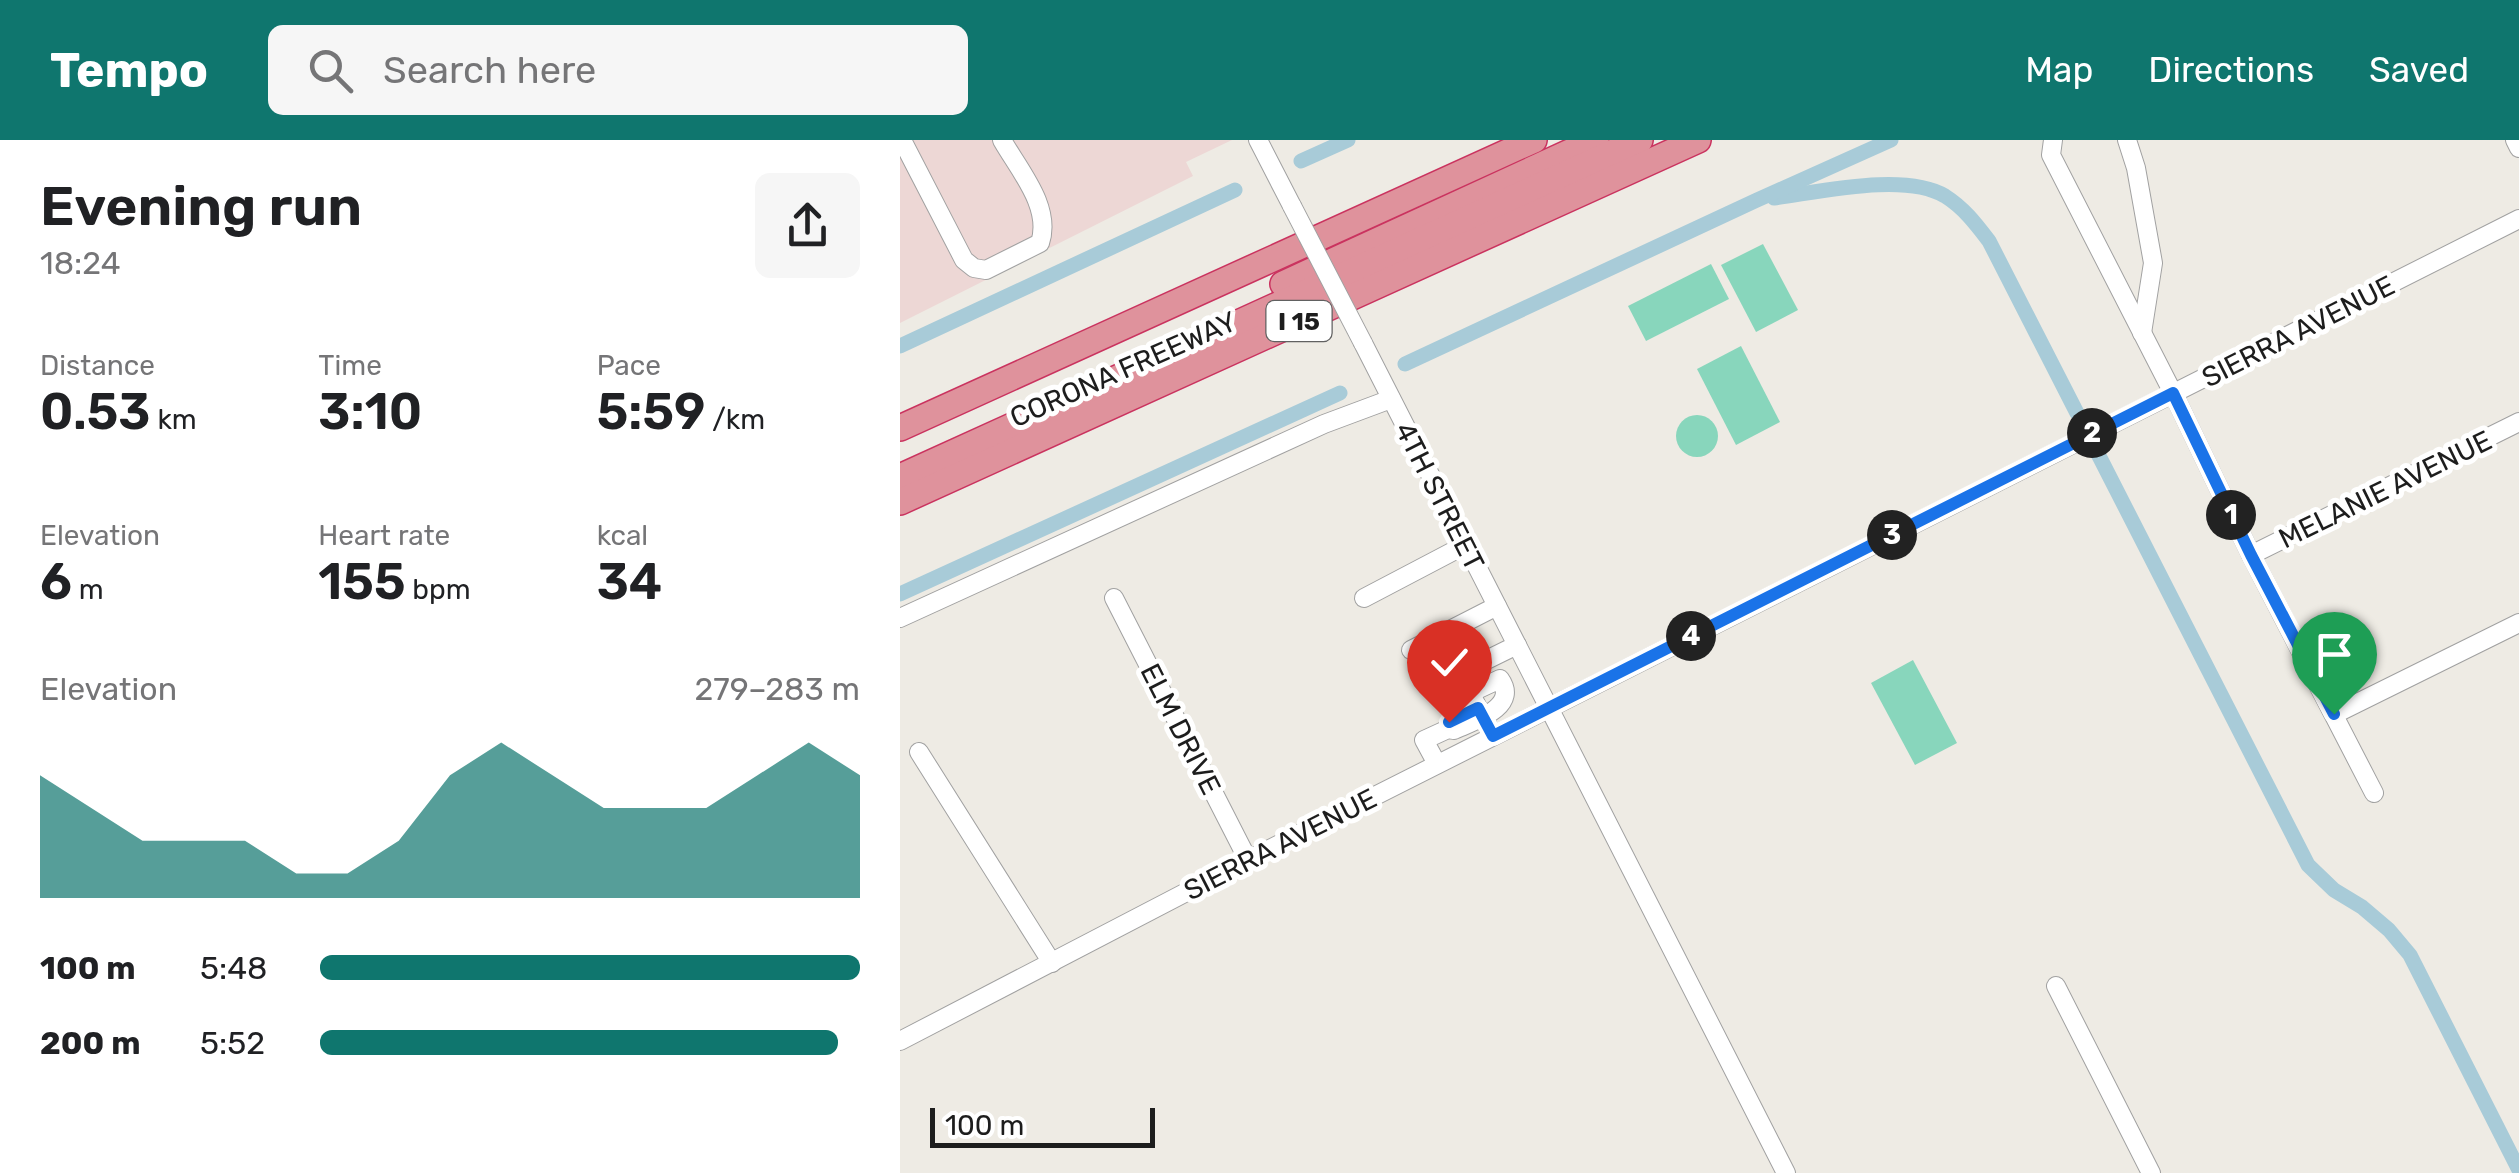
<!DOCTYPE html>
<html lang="en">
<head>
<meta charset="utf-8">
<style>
  :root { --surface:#fff; --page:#f6f6f6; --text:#202124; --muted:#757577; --accent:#0f766e }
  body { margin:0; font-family:Rubik,sans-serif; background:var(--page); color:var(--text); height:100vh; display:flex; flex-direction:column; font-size:38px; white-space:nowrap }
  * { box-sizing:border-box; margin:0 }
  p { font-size:32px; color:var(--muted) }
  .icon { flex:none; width:55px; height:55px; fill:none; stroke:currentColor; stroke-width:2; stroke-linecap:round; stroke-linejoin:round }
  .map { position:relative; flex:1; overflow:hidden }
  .side { display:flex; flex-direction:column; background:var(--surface); width:900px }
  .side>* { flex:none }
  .scale { position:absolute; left:30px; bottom:25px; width:225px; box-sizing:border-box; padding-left:10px; border:5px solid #1d1d1d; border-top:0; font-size:28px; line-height:35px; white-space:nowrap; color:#1d1d1d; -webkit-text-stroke:8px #fff; paint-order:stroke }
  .pin { position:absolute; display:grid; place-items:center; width:85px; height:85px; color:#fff; margin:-102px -42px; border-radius:50% 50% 50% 0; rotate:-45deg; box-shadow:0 0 10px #0007 }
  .pin .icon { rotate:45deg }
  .km { position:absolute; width:50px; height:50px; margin:-25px; border-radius:50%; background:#222; color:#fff; font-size:28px; line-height:50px; text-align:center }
  .round { display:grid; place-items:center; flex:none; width:105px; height:105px; border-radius:15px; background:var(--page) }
  .head { display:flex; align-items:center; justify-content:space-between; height:170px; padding:0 40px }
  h1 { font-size:55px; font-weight:600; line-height:75px }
  .metrics { display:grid; grid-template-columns:repeat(3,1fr); gap:15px; height:170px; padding:10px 40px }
  .metrics div { display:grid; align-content:center }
  .metrics b { font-size:50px; font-weight:600 }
  .metrics small { font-size:28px; font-weight:400 }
  .metrics p { font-size:28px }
  .chart { height:280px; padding:20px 40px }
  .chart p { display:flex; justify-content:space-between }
  .chart svg { width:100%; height:180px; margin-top:10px; fill:var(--accent); opacity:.7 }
  ul { padding:0 40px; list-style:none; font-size:32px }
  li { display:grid; grid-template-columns:160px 120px 1fr; align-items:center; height:75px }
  li i { height:25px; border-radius:12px; background:var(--accent) }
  header { display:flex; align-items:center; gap:60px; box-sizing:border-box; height:140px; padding:0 50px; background:var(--accent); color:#fff }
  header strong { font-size:48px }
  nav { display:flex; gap:55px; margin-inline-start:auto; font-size:35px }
  .search { width:700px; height:90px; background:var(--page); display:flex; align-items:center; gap:25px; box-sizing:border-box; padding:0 35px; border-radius:15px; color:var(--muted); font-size:38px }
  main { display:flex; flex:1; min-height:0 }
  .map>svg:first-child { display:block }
  .commercial { fill:#edd7d5 }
  .pitch { fill:#88d6bc }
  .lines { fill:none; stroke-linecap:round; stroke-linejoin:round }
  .canal { stroke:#a8cbd8; stroke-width:15 }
  .minor-casing { stroke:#a1a1a1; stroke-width:20 }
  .highway-casing { stroke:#ca335f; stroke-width:28 }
  .minor { stroke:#fff; stroke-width:18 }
  .highway { stroke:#df929c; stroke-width:25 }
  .minor-bridge-casing { stroke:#a1a1a1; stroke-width:20; stroke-linecap:butt }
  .minor-bridge { stroke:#fff; stroke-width:18 }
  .route-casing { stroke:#fff; stroke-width:20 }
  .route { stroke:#1a73e8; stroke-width:12 }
  .labels { text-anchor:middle; stroke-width:10; stroke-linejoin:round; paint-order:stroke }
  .shield { fill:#fff; stroke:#616161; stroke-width:2.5 }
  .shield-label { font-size:25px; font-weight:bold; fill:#1d1d1d }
  .street-label { font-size:28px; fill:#1d1d1d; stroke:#fff }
</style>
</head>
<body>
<header>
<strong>Tempo</strong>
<div class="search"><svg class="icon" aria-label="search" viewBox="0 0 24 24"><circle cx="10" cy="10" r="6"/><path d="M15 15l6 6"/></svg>Search here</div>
<nav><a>Map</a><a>Directions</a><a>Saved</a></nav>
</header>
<main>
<section class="side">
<div class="head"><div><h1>Evening run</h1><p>18:24</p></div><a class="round"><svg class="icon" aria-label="share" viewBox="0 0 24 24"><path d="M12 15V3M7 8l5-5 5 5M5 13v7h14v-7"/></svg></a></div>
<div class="metrics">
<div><p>Distance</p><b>0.53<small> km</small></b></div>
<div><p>Time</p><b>3:10</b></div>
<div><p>Pace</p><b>5:59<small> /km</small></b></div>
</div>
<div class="metrics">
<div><p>Elevation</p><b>6<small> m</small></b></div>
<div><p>Heart rate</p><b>155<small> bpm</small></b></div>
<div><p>kcal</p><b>34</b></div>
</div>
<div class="chart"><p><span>Elevation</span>279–283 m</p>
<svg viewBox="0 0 160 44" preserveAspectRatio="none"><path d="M0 44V14L10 22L20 30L30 30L40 30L50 38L60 38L70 30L80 14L90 6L100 14L110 22L120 22L130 22L140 14L150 6L160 14V44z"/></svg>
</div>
<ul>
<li><b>100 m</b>5:48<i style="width:100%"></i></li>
<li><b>200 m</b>5:52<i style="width:96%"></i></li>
</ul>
</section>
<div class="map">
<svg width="1619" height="1033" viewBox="0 0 1619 1033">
  <rect width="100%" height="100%" fill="#eeebe4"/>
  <path class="commercial" d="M0 0H332L286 22 293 36 0 183Z"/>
  <g class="pitch">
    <path d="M863 104 898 170 856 192 821 125Z"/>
    <path d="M811 124 829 159 746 201 728 166Z"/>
    <path d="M841 206 880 282 836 305 797 229Z"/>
    <circle cx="797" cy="296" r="21"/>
    <path d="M1013 520 1057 603 1015 625 971 543Z"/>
  </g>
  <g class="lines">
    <g class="canal">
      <path d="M401 21 448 0"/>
      <path d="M874 58C920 52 1005 32 1045 56 1064 68 1076 84 1089 101L1177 273"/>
      <path d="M0 206 335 50"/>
      <path d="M505 224 857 60 991 0"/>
      <path d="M1197 312 1408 725 1434 750 1462 767 1489 790 1510 815 1619 1030"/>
      <path d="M0 454 440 253"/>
    </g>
    <defs>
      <g id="minor">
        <path d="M2 0 64 120 74 128 86 130 140 103C152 67 119 30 102 0"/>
        <path d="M358 0 392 66"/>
        <path d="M1153 0 1151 15 1273 253 1351 415 1474 653"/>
        <path d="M1227 0 1236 28 1253 123 1242 193"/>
        <path d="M1615 0 1619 8"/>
        <path d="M463 203 886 1033"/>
        <path d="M1351 415 1619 282"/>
        <path d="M214 458 348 720"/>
        <path d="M464 458 565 405"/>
        <path d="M0 478 424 284 491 259"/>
        <path d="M511 510 597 466"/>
        <path d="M1435 574 1619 483"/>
        <path d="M588 587 560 533 617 505"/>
        <path d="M19 612 152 823"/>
        <path d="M537 624 524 600 548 589 554 590C574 581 620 567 600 539L570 553"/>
        <path d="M1156 846 1251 1033"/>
        <path d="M0 901 348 720 1619 79"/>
      </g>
      <g id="highway">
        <path d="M383 144 696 0"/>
        <path d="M0 288 634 0"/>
        <path d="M0 337 740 0"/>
        <path d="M0 362 798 0"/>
      </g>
    </defs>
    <use href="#minor" class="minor-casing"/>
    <use href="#highway" class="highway-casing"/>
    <use href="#minor" class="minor"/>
    <use href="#highway" class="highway"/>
    <defs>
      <path id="minor-bridge" d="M392 66 463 203"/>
    </defs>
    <use href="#minor-bridge" class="minor-bridge-casing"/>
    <use href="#minor-bridge" class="minor-bridge"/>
  </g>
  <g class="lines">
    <defs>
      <path id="route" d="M549 582 578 568 593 596 1273 253 1351 415 1434 574"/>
    </defs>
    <use href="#route" class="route-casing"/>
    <use href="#route" class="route"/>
  </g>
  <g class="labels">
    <rect class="shield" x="366.5" y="161" width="65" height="40" rx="8"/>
    <g class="shield-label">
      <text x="399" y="190">I 15</text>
    </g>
    <g class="street-label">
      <text transform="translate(1398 191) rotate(-27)" y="10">SIERRA AVENUE</text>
      <text transform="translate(223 229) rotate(-24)" y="10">CORONA FREEWAY</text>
      <text transform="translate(1485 349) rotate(-26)" y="10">MELANIE AVENUE</text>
      <text transform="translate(540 356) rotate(63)" y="10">4TH STREET</text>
      <text transform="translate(281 589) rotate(63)" y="10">ELM DRIVE</text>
      <text transform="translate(380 704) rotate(-27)" y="10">SIERRA AVENUE</text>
    </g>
  </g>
</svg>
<div class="scale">100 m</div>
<div class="pin" style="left:1434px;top:574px;background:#1e9e55"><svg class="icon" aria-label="arrive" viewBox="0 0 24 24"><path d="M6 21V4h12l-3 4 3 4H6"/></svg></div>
<div class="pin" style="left:549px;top:582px;background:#d93025"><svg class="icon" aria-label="check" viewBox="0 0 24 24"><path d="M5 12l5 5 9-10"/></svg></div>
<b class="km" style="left:1331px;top:375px">1</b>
<b class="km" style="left:1192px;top:293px">2</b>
<b class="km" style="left:992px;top:395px">3</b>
<b class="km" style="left:791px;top:496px">4</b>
</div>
</main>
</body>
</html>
